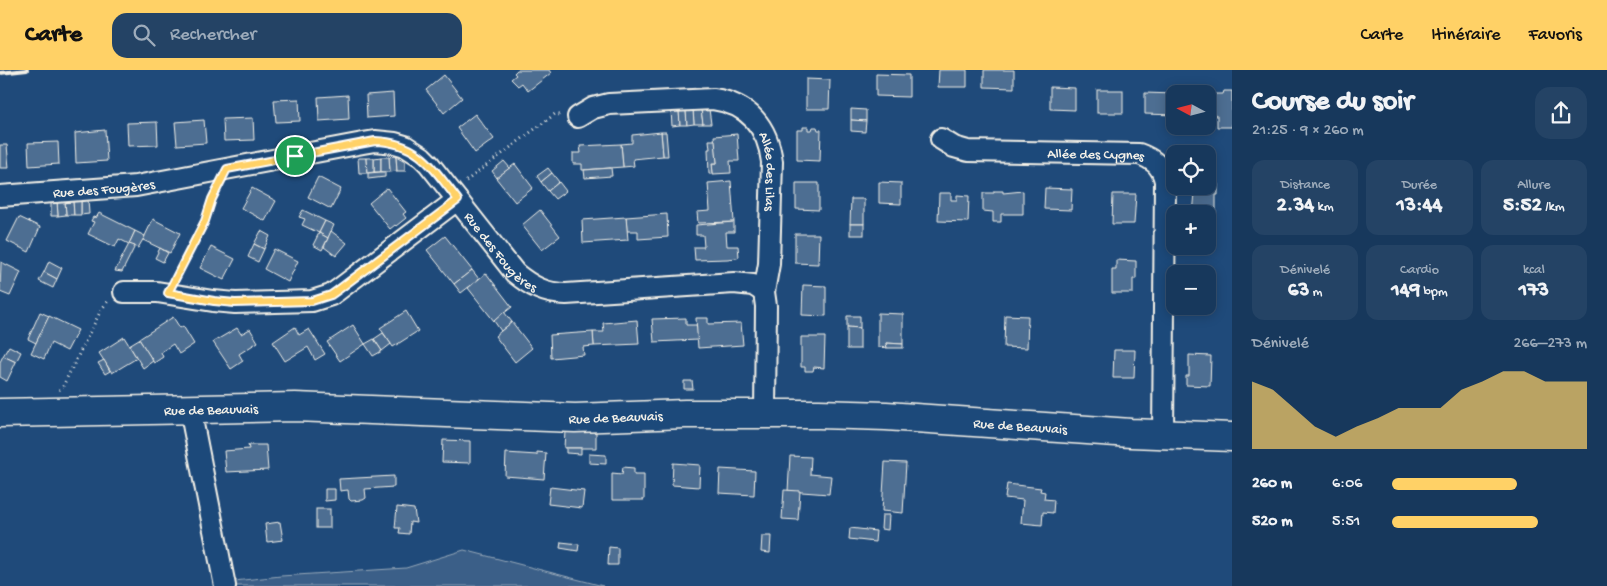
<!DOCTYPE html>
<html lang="fr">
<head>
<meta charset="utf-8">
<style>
  :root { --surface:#17385c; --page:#244365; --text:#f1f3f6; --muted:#9eacbb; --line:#365272; --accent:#ffd166 }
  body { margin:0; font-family:"Gochi Hand",sans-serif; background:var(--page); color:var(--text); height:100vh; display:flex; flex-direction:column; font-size:19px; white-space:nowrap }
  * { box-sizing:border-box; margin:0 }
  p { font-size:16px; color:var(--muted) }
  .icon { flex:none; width:28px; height:28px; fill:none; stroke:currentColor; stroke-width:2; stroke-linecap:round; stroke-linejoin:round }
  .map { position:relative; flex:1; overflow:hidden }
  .panel { display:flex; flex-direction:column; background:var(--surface); width:375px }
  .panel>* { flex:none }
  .needle { width:32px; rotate:277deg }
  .tools { position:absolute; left:1166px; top:15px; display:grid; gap:10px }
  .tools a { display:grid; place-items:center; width:50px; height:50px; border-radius:10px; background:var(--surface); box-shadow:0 2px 12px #0003,0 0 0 1px var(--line); font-size:25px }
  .pin { position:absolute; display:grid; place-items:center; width:42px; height:42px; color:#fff; margin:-21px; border:2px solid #fff; border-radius:50%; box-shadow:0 1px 5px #0007 }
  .round { display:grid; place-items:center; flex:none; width:52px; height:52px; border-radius:15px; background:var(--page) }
  .summary { display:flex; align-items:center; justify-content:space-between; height:85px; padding:0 20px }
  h1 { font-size:28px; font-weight:800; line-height:38px }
  .figures { display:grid; grid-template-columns:repeat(3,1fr); gap:8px; height:85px; padding:5px 20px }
  .figures div { display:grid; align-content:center; border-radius:12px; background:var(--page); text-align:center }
  .figures b { font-size:21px; font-weight:800 }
  .figures small { font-size:14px; font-weight:400 }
  .figures p { font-size:14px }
  .chart { height:140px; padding:10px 20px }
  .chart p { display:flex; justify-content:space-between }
  .chart svg { width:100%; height:90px; margin-top:5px; fill:var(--accent); opacity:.7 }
  ul { padding:0 20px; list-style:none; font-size:16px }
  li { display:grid; grid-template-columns:80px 60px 1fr; align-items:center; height:38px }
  li i { height:12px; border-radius:6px; background:var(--accent) }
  header { display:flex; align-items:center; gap:30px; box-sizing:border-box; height:70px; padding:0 25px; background:var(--accent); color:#111 }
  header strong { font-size:24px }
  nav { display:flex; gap:28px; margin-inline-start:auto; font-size:18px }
  .search { width:350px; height:45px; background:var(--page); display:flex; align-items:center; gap:12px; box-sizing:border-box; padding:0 18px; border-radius:15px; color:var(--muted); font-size:19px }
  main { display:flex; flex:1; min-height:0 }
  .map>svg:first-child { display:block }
  .green { fill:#3a5f88; stroke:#97a8b8 }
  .building { fill:#4d6e92; stroke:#f4f1e8 }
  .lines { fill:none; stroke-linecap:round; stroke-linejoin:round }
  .street-casing { stroke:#f4f1e8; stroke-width:24 }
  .secondary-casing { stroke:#f4f1e8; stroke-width:31 }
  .path { stroke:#f4f1e8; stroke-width:3; stroke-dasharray:1 4; stroke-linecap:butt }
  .street { stroke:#1f4a7a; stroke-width:20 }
  .secondary { stroke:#1f4a7a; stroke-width:28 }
  .rail { stroke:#f4f1e8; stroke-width:4 }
  .route-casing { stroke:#fff; stroke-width:10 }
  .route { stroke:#ffd166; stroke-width:6 }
  .labels { text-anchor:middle; stroke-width:4; stroke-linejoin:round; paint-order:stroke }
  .street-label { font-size:14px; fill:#f4f1e8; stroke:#1f4a7a }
</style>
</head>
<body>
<header>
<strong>Carte</strong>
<div class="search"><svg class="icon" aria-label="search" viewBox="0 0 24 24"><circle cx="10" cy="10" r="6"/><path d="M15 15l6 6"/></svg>Rechercher</div>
<nav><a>Carte</a><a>Itinéraire</a><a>Favoris</a></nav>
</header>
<main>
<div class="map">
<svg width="1232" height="516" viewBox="0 0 1232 516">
  <rect width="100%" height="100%" fill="#1f4a7a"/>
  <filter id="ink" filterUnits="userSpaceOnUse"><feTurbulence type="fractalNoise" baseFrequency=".02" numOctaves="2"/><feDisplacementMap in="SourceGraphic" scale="10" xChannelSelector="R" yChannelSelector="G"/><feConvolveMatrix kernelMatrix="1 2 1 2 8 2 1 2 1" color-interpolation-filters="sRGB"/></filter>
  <g filter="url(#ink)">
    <path class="green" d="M464 480 603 516H214L215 513 281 506 406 498Z"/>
    <g class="building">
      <path d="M517 0H549L551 3 528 21 522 13 518 16 511 9 516 5 514 3Z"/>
      <path d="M939 0H967V17H938Z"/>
      <path d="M984 0H1014V18L984 17Z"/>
      <path d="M876 4 909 5V27L876 26Z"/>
      <path d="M444 5 462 28 444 43 426 20Z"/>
      <path d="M806 9 830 10 829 39H806Z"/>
      <path d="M1050 17 1075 18V40L1050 39Z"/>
      <rect x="1097" y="20" width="26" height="23"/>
      <path d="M1224 21H1232V57H1217V46H1215L1212 41 1208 40V24H1201H1223Z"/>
      <path d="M393 23 394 46 367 48 366 25Z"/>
      <path d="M1145 23 1175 24V45L1145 44Z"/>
      <path d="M348 25 349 49 319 51 318 27Z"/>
      <path d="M299 29 300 51 276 52 274 30Z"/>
      <path d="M701 39 703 54H694L693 40Z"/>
      <path d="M701 39H709L711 54H703Z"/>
      <path d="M851 39 866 40V51L851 50Z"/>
      <path d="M679 40 680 55 672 56 671 41Z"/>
      <path d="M679 40H686L687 55H680Z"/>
      <path d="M686 40H693L694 54 687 55Z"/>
      <path d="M475 44 494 69 475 83 457 58Z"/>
      <path d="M253 48 254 70 224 71 223 49Z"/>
      <path d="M204 50 206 73 177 75 175 52Z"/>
      <path d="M851 50 866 51 865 62 851 61Z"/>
      <path d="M157 52 158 75 128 76 127 53Z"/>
      <path d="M803 57H808V60H812L813 57H817L818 60H821L820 91 797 90V60H803Z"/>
      <path d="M105 60 107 91 76 93 75 63Z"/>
      <path d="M661 62H666L668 86H663Z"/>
      <path d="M661 62 663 86 633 89 634 96 623 97 621 74 632 73V65Z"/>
      <path d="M737 64 739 91H730L731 103 713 104 712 93H717L714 66Z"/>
      <path d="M709 70H715L717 93H712L713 104H709L708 79H710Z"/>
      <path d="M58 72 59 94 29 96 28 73Z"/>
      <path d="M621 74 623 97 582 100V94H573V83H581L580 76Z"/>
      <path d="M0 75H7L9 98H0Z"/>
      <path d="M396 86 397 101 390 102 389 87Z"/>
      <path d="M396 86 405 91V101H397Z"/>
      <path d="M381 87V102H374V88Z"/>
      <path d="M381 87H389L390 102H381Z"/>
      <path d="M358 88H366L367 103H359Z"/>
      <path d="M366 88H374V102L367 103Z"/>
      <path d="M504 91 510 98 497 108 492 101Z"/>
      <path d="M515 94 533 118 515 132 496 108Z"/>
      <path d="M548 98 552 103 541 112 537 106Z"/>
      <path d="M611 98 612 106 585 108 584 100Z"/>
      <path d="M381 102H385V107L368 109V103Z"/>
      <path d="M552 103 559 112 548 121 541 112Z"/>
      <path d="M318 107 341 119 331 139 308 127Z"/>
      <path d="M731 111 734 152 698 153 697 142 710 141 708 113Z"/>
      <path d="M559 112 566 121 555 129 548 121Z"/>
      <path d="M879 112 901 113V134L879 133Z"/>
      <path d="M796 113H819V140L796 139Z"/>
      <path d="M1208 114H1218V125H1216V147H1208V144H1193L1195 123H1189V116H1208Z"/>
      <path d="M252 118 276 131 265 151 241 138Z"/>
      <path d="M387 118 406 142 403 144 406 148 396 156 395 155 390 159 369 133Z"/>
      <path d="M1045 118 1072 119 1071 140 1044 139Z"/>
      <path d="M994 121H1003V123L1023 121V144H1001V152H993V142L983 141V123H994Z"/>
      <path d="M939 123H951V130H957V125L969 126 968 152 938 151Z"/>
      <path d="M1113 124H1136L1134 154H1112Z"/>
      <path d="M88 129 89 144 81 145V130Z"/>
      <path d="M851 129H864V154H850Z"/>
      <path d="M73 130 74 145H66L65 131Z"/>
      <path d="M73 130H81V145H74Z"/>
      <path d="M57 131H65L66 145 58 146Z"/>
      <path d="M57 131 58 146H51V132Z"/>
      <path d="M303 140 325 151 319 163 302 155 305 149 299 147Z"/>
      <path d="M540 140 560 166 542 180 522 155Z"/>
      <path d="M99 143 135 161 129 174 119 169 115 177 88 164 94 152 91 151 93 147 96 148Z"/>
      <path d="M667 144 668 167 638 169V161H627L626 147Z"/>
      <path d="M19 147 40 157 29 182 7 171Z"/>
      <path d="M626 147 628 170 583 173 582 150Z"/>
      <path d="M153 149 180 163 170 183 143 170Z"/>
      <path d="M325 151 334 155 328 168 319 163Z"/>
      <path d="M734 152V162H726L727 176H738L739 187 737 188 727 189 695 190 694 177H704L703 165H696V155Z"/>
      <rect x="850" y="154" width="14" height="11"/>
      <path d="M135 161 145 166 138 178 129 174Z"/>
      <path d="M261 161 270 166 264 179 254 174Z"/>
      <path d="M331 161 347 173 336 186 324 177Z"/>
      <path d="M319 163 328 168 322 180 313 175Z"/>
      <path d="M795 164H819L818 194 795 193Z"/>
      <path d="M445 166 472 200 454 214 427 180Z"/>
      <path d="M129 174 135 176 122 202 115 201Z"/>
      <path d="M254 174 264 179 258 192 248 187Z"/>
      <path d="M211 177 235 189 224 210 200 198Z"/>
      <path d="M160 178 168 183 163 192 155 188Z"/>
      <path d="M274 179 298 191 288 212 264 199Z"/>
      <path d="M1116 190 1136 191V209H1133V223H1112V199H1116Z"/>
      <path d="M49 191 62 198 57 209 44 202Z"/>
      <path d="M1 192 21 202 10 226 0 222Z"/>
      <path d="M472 200 479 209 461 223 454 214Z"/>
      <path d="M44 202 57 209 53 218 39 211Z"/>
      <path d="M486 203 512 237 494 251 468 218Z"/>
      <rect x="1208" y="209" width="6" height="27"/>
      <path d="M803 215 826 216V246L802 245Z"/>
      <path d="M406 241 418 261 393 277 380 258Z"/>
      <path d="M40 242 49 246 36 273 28 269Z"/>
      <path d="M504 242 512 252 501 261 494 251Z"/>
      <path d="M878 243 903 244V274L886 273 887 278 878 277Z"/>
      <path d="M1005 245 1028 246 1027 278 1004 277Z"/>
      <path d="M49 246 78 260 67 281 51 273 44 289 31 283Z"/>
      <path d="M847 246H860V258L847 257Z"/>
      <path d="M173 247 180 258 183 256 194 274 179 284 173 274 161 282 163 287 154 293 139 269Z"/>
      <path d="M686 248V255H697L698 270 654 272 652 249Z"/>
      <path d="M696 248H708V254L741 253 743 275 698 278Z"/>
      <path d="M637 250 639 274 594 276 593 262H604L603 253Z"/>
      <path d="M512 252 532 278 515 292 495 266Z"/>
      <path d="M353 255 365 274 340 291 327 272Z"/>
      <path d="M295 257 299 265 309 259 325 284 315 290 308 277 285 291 273 272Z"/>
      <path d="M847 257 860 258V279H847Z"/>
      <path d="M237 258 241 264 250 259 258 272 239 284 243 291 231 299 213 272Z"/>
      <path d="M593 262 594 276 583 277 584 285 551 288 550 265Z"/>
      <path d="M383 263 391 274 382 281 374 269Z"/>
      <path d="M124 267 137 288 112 303 99 283Z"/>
      <path d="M801 267H825L824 298 814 297 813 301H805V297H801Z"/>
      <path d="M139 269 153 291 143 298 129 275Z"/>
      <path d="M374 269 382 281 373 286 365 274Z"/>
      <path d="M886 273 903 274V278H887Z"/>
      <path d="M9 276 21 282 16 292 3 286Z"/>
      <path d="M1114 280H1135L1134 308H1113Z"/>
      <path d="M1189 285 1211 286 1210 316 1186 315V306H1189Z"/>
      <path d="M3 286 16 292 7 311 0 307V292Z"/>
      <path d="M104 290 110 301 105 304 98 293Z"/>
      <path d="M684 311H692L693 319H684Z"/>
      <path d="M565 361 596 362V378H564Z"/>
      <path d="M443 370 470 371V393L442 392Z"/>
      <path d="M248 375H266L268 400 226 402 224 381 249 379Z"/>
      <path d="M566 378H581V384L566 383Z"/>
      <path d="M537 382 546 383 544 409 505 406 506 383 537 385Z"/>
      <path d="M589 384 606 385V394L589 393Z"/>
      <path d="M790 386 811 387 810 404 831 406 829 424 788 421Z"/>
      <path d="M885 392 906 393 903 443 882 441Z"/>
      <path d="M673 393 700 395 699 417 672 415Z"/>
      <path d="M623 397 634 398V404H644V430H612V403L622 404Z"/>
      <path d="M720 399 755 401 754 425 719 423Z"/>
      <path d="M394 406V417L365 419 366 428 363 430 351 431 349 429 348 420 340 421 339 409Z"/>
      <path d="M1007 414 1041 418 1040 421 1045 422 1044 429 1054 430 1053 443 1043 442 1042 455 1021 453 1023 430 1005 428Z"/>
      <path d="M550 417 584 421 582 438 548 434Z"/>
      <path d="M325 419H335V430L325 431Z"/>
      <path d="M784 420 800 421 798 450 782 449Z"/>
      <path d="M397 437 414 439 416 453 410 452 409 464 399 463 400 458H395Z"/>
      <rect x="316" y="439" width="14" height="19"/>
      <path d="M882 445H889L888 460 881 459Z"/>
      <path d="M280 452 283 470 267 472 265 454Z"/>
      <path d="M850 458 876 461 875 472 849 469Z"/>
      <path d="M762 466H771L770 483 761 482Z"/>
      <path d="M561 472 579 474 578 481 560 478Z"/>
      <path d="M609 477 618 478V495H608Z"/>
    </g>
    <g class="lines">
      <defs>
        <g id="street">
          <path id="s1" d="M578 47 593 38 609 34 713 29C749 34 768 57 772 92L769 194 764 222 766 236 765 343"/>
          <path id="s2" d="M941 69 954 77 968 81 1139 84C1153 89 1162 96 1165 111L1163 365"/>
          <path id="s3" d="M0 126 136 116 363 73 375 71 395 73 405 76 422 87 429 94 515 203C531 216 545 224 566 224L734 213 753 215 764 222"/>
          <path d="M124 222H157L213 231 235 233 312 231 331 225 338 220 457 130"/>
          <path d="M190 339 225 516"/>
        </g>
        <g id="secondary">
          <path id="s4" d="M0 343 295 337 575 348 685 344H819L886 346 1131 363 1232 367"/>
        </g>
      </defs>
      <use href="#street" class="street-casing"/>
      <use href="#secondary" class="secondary-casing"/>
      <g class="path">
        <path d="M466 111 555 44 560 45"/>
        <path d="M177 207 205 151 217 120"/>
        <path d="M59 320 63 316 101 240 109 230"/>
      </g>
      <use href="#street" class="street"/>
      <use href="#secondary" class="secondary"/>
      <path class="rail" d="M0 3 27 0"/>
    </g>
  </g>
  <g class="lines" filter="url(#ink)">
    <defs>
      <path id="route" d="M375 71C419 72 433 98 458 130L338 220 331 225 312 231 235 233 214 231 168 223 205 151 212 129 227 99Z"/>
    </defs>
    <use href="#route" class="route-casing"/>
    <use href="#route" class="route"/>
  </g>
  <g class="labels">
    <g class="street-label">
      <text dy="5" stroke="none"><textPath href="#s2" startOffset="158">Allée des Cygnes</textPath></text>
      <text dy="5" stroke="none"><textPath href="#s1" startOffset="241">Allée des Lilas</textPath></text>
      <text dy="5" stroke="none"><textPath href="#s3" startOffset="104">Rue des Fougères</textPath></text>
      <text dy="5" stroke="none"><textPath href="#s3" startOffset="554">Rue des Fougères</textPath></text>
      <text dy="5" stroke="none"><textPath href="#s4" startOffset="211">Rue de Beauvais</textPath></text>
      <text dy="5" stroke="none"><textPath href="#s4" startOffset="616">Rue de Beauvais</textPath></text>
      <text dy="5" stroke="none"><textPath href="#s4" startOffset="1021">Rue de Beauvais</textPath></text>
    </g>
  </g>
</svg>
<div class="tools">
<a><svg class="needle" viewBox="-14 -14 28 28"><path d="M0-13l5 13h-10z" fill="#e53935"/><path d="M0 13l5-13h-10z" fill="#9eacbb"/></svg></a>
<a><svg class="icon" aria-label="locate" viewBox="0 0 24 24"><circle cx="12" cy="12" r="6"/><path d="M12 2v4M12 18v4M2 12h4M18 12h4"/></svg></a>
<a>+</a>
<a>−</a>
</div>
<div class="pin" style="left:295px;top:86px;background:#1e9e55"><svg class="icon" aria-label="arrive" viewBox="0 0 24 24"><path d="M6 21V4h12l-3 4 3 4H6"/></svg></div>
</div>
<section class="panel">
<div class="summary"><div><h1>Course du soir</h1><p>21:25 · 9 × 260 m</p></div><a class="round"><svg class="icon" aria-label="share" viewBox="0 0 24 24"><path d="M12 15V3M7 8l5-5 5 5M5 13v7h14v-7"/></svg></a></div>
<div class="figures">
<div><p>Distance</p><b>2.34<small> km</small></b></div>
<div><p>Durée</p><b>13:44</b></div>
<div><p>Allure</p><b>5:52<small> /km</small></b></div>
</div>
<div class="figures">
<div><p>Dénivelé</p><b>63<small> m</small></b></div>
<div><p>Cardio</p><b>149<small> bpm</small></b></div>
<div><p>kcal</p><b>173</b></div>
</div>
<div class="chart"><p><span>Dénivelé</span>266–273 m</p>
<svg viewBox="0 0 160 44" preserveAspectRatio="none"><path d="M0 44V11L10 15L20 24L30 33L40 38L50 33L60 29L70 24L80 24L90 24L100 15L110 11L120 6L130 6L140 11L150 11L160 11V44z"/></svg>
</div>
<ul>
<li><b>260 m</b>6:06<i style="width:64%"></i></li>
<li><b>520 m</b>5:51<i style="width:75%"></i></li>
</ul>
</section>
</main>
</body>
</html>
